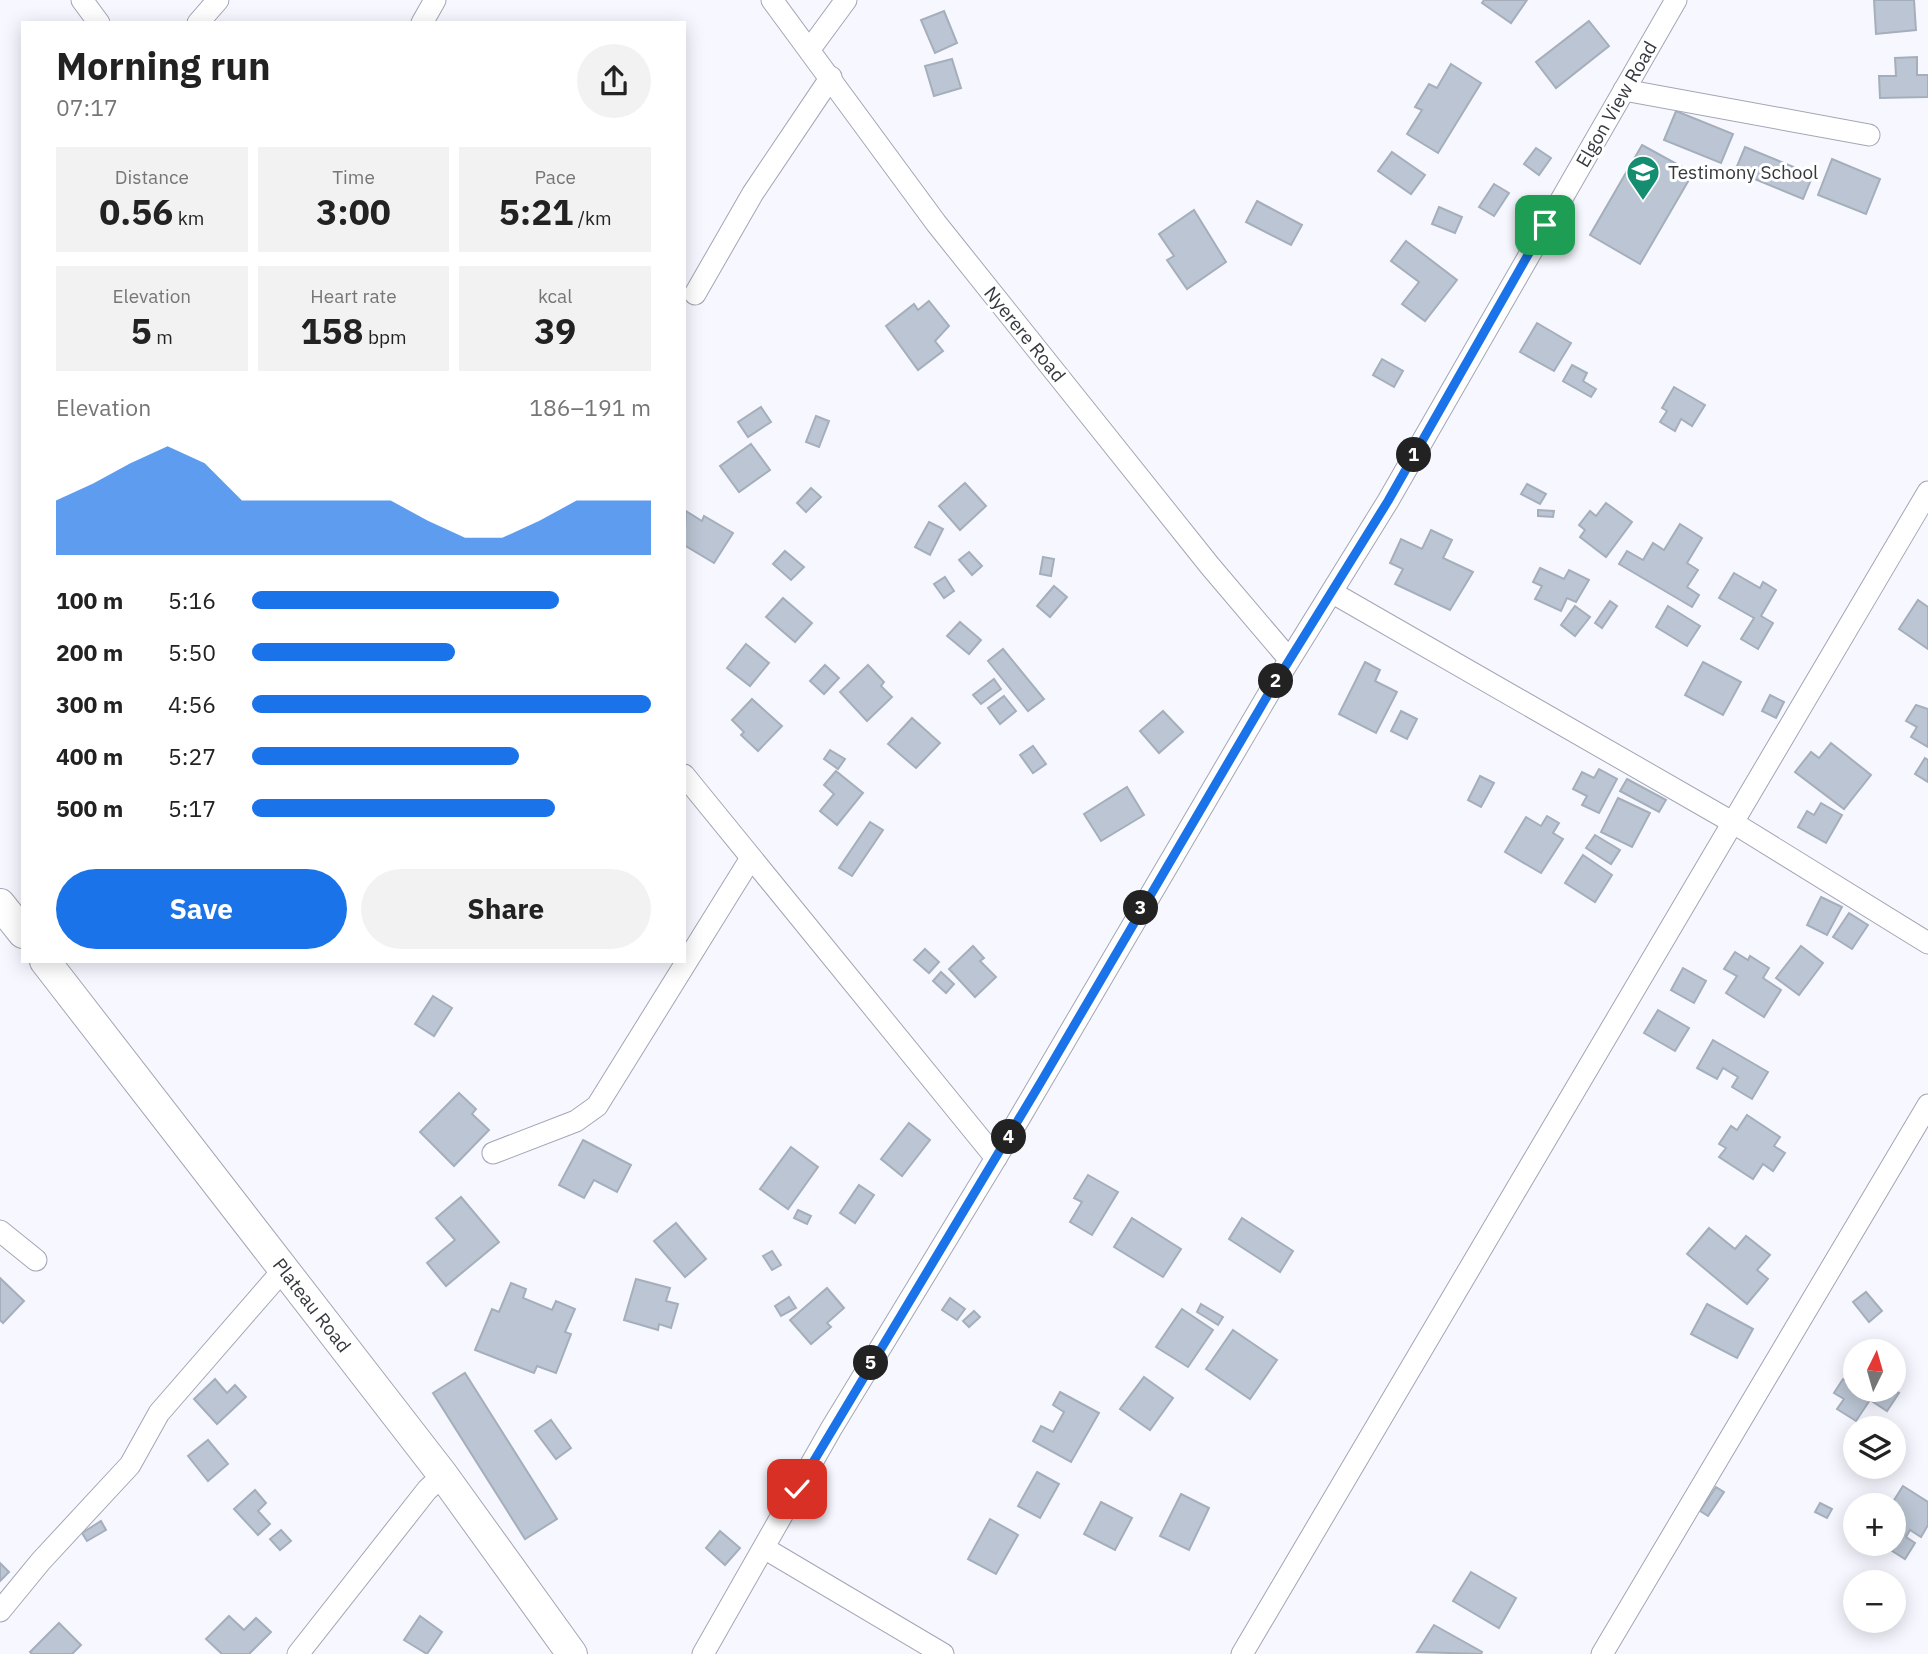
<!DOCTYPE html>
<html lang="en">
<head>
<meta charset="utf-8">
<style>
  :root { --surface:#fff; --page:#f2f2f2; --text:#222; --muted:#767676; --accent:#1a73e8 }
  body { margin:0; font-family:"IBM Plex Sans",sans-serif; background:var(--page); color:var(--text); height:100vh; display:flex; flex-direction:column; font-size:26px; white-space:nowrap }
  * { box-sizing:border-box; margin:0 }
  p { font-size:23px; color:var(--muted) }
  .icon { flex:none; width:38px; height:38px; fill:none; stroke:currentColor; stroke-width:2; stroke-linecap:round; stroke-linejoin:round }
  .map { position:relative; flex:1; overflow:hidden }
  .details { position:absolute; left:21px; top:21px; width:665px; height:942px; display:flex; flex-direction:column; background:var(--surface); border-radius:0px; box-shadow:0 4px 18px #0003 }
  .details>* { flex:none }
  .needle { width:46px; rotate:5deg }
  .buttons { position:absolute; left:1843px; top:1339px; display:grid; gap:14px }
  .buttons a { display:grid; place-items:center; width:63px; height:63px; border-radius:50%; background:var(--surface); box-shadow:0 4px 18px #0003; font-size:35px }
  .pin { position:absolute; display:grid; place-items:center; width:60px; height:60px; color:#fff; margin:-30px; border-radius:14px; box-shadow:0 4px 10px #0006 }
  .km { position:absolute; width:35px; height:35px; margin:-18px; border-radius:50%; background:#222; color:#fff; font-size:19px; line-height:35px; text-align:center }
  .round { display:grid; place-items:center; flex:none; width:74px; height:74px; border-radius:37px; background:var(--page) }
  .head { display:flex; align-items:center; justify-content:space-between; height:119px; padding:0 35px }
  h1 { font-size:38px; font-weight:800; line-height:52px }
  .figures { display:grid; grid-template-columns:repeat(3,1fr); gap:10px; height:119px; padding:7px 35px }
  .figures div { display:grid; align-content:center; border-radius:0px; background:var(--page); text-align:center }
  .figures b { font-size:35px; font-weight:800 }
  .figures small { font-size:19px; font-weight:400 }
  .figures p { font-size:19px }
  .chart { height:196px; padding:14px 35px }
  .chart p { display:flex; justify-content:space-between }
  .chart svg { width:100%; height:126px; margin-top:7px; fill:var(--accent); opacity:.7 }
  .action { display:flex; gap:14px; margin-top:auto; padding:14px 35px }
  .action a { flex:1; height:80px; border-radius:42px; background:var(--accent); color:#fff; font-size:28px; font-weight:800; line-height:80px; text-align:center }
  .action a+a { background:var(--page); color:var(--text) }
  ul { padding:0 35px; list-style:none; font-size:23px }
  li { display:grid; grid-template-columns:112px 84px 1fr; align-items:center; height:52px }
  li i { height:18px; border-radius:9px; background:var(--accent) }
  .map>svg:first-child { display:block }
  .building { fill:#bbc5d3; stroke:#a5afbc; stroke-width:2 }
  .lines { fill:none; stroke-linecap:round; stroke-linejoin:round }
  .street-casing { stroke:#a2a6b5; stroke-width:23 }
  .secondary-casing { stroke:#a2a6b5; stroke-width:32 }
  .street { stroke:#fff; stroke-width:21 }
  .secondary { stroke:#fff; stroke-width:30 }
  .route-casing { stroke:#fff; stroke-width:14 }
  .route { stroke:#1a73e8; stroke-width:9 }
  .labels { text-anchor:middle; stroke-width:6; stroke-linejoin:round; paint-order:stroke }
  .street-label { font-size:19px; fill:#37393f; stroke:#fff }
  .poi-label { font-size:19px; fill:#37393f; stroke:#fff; text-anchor:start }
</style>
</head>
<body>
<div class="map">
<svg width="1928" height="1654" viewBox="0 0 1928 1654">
  <rect width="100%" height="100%" fill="#f7f8ff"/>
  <g class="building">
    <path d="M1484 0H1527L1511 23 1482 3Z"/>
    <path d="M1874 0H1914L1916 30 1876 34Z"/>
    <path d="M944 11 957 43 935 53 921 20Z"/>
    <path d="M1589 21 1609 46 1556 88 1536 62Z"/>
    <path d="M1917 57V75H1928V97L1880 98 1879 76H1896L1895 58Z"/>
    <path d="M952 59 961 88 934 96 925 66Z"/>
    <path d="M1451 64 1481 83 1438 153 1407 134 1422 110 1415 107 1429 84 1437 88Z"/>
    <path d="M1676 111 1733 134 1721 163 1664 140Z"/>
    <path d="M1642 145 1693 173 1640 264 1590 235Z"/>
    <path d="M1745 147 1813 175 1803 199 1735 171Z"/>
    <path d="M1536 148 1551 158 1539 175 1524 164Z"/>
    <path d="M1392 152 1425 175 1411 194 1378 171Z"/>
    <path d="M1832 159 1880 179 1866 214 1818 195Z"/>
    <path d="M1494 184 1509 193 1494 216 1479 207Z"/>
    <path d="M1257 201 1302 225 1291 245 1246 222Z"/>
    <path d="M1439 207 1462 217 1455 233 1432 224Z"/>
    <path d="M1194 210 1226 262 1187 289 1167 260 1174 256 1159 234Z"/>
    <path d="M1406 241 1457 280 1425 321 1402 304 1419 282 1391 261Z"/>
    <path d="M929 301 949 326 935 341 943 351 918 370 886 326 914 304 918 310Z"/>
    <path d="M1537 323 1571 343 1554 371 1520 352Z"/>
    <path d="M1382 359 1403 371 1394 387 1373 375Z"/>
    <path d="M1572 365 1587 373 1583 381 1596 389 1591 397 1563 381Z"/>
    <path d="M1674 387 1705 405 1692 426 1681 419 1675 431 1660 422 1667 411 1662 408Z"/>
    <path d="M761 407 771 422 748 437 738 422Z"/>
    <path d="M816 416 829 421 819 447 806 442Z"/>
    <path d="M751 444 770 470 739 492 720 466Z"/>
    <path d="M965 483 986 506 960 530 939 506Z"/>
    <path d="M1527 484 1546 494 1540 504 1521 494Z"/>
    <path d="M811 488 821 497 806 512 797 503Z"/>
    <path d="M1606 503 1632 522 1606 557 1580 537 1585 530 1579 525 1590 511 1596 516Z"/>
    <path d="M1538 510 1554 511 1553 517 1538 516Z"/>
    <path d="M686 511 702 521 704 516 733 533 714 563 684 545Z"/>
    <path d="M929 522 943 529 930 555 915 547Z"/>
    <path d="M1680 524 1702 538 1687 563 1698 570 1687 587 1699 595 1692 607 1619 564 1627 551 1643 560 1653 543 1664 550Z"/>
    <path d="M1431 530 1452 540 1443 558 1473 572 1450 610 1395 584 1403 569 1390 563 1401 539 1422 549Z"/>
    <path d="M785 551 804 567 791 580 773 564Z"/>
    <path d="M969 552 982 566 972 575 959 560Z"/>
    <path d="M1043 557 1054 559 1051 576 1040 574Z"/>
    <path d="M1540 568 1564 579 1569 570 1589 580 1576 602 1567 598 1561 611 1535 599 1542 586 1533 582Z"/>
    <path d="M1734 573 1760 588 1763 582 1776 590 1761 616 1773 623 1758 649 1741 639 1754 618 1719 598Z"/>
    <path d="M945 577 954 591 944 598 934 584Z"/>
    <path d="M1054 586 1067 597 1050 617 1037 606Z"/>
    <path d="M783 598 812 623 795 642 766 617Z"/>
    <path d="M1918 600 1928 607V649L1899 629Z"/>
    <path d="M1610 601 1617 606 1602 628 1595 623Z"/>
    <path d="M1575 606 1590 617 1575 636 1561 625Z"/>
    <path d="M1668 606 1700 626 1687 646 1656 627Z"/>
    <path d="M960 622 981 640 969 654 947 636Z"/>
    <path d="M746 644 769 663 750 686 727 668Z"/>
    <path d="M1003 649 1044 699 1028 711 988 661Z"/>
    <path d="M1365 662 1380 670 1375 681 1397 692 1376 733 1339 714Z"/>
    <path d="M1703 662 1741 682 1723 715 1685 695Z"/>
    <path d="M825 665 839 678 824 694 810 681Z"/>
    <path d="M868 665 884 682 881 686 892 697 867 721 840 692Z"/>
    <path d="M994 679 1001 689 981 704 973 695Z"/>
    <path d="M1770 695 1784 702 1776 718 1762 711Z"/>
    <path d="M1004 696 1016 711 1000 724 988 708Z"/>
    <path d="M752 699 782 726 758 751 741 735 744 732 732 720Z"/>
    <path d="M1916 705 1928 709V747L1911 737 1917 727 1906 721Z"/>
    <path d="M1163 711 1183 732 1159 753 1140 731Z"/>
    <path d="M1401 711 1417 719 1407 739 1391 731Z"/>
    <path d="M912 718 940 743 916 768 888 744Z"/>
    <path d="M1831 743 1871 775 1844 809 1795 772 1811 752 1819 758Z"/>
    <path d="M1033 746 1046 764 1033 773 1020 755Z"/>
    <path d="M830 750 845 759 838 769 824 759Z"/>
    <path d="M1925 758 1928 760V782L1915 774Z"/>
    <path d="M1599 769 1617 779 1599 813 1582 805 1587 796 1573 789 1582 772 1594 778Z"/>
    <path d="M836 771 863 793 837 825 820 811 834 794 824 785Z"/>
    <path d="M1480 776 1494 783 1481 807 1468 800Z"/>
    <path d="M1627 779 1666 800 1659 812 1620 791Z"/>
    <path d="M1127 787 1144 815 1101 841 1084 814Z"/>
    <path d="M1618 798 1650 813 1632 847 1601 832Z"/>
    <path d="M1821 803 1842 815 1826 843 1798 827 1807 811 1814 815Z"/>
    <path d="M1547 816 1559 823 1553 833 1563 839 1541 873 1505 852 1526 817 1541 826Z"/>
    <path d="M870 822 883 830 852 876 839 868Z"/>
    <path d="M1595 835 1620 850 1611 864 1586 848Z"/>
    <path d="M1583 855 1612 875 1595 902 1565 883Z"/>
    <path d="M1821 897 1842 907 1827 935 1807 925Z"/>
    <path d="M1849 913 1868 925 1852 949 1833 937Z"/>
    <path d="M973 946 984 958 980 961 996 977 975 997 949 969Z"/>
    <path d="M1801 946 1823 963 1799 995 1776 978Z"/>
    <path d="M925 949 939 962 929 973 914 960Z"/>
    <path d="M1735 952 1748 960 1750 956 1769 968 1763 978 1781 990 1764 1017 1726 993 1737 976 1724 969Z"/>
    <path d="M1683 968 1706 981 1694 1003 1671 990Z"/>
    <path d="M941 972 954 984 946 993 933 981Z"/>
    <path d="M433 996 452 1008 434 1036 415 1024Z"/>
    <path d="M1658 1010 1689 1028 1675 1051 1644 1033Z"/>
    <path d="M1713 1040 1768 1072 1752 1099 1732 1087 1738 1077 1723 1068 1717 1079 1697 1068Z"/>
    <path d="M459 1093 476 1109 472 1114 489 1130 454 1166 420 1132Z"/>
    <path d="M1747 1115 1780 1137 1774 1146 1785 1153 1773 1171 1763 1164 1753 1179 1719 1157 1726 1148 1719 1144 1731 1126 1737 1130Z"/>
    <path d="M909 1123 930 1140 902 1176 881 1159Z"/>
    <path d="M583 1140 631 1165 617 1192 594 1180 584 1198 559 1185Z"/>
    <path d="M791 1147 818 1167 788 1209 760 1189Z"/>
    <path d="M1088 1175 1118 1192 1092 1235 1070 1222 1082 1202 1074 1198Z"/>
    <path d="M859 1185 874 1195 855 1223 840 1213Z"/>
    <path d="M461 1197 499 1242 446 1286 427 1263 455 1240 436 1218Z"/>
    <path d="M798 1210 811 1216 807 1224 794 1218Z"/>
    <path d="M1132 1218 1181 1249 1163 1277 1114 1247Z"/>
    <path d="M1242 1218 1293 1251 1280 1272 1229 1239Z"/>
    <path d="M676 1223 706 1259 685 1277 654 1241Z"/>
    <path d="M1709 1228 1735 1249 1746 1236 1770 1255 1757 1270 1768 1279 1747 1304 1687 1254Z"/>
    <path d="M772 1251 781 1265 772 1270 763 1256Z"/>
    <path d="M0 1278 24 1301 3 1323 0 1320Z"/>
    <path d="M636 1279 670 1288 666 1301 678 1304 671 1328 659 1324 658 1330 624 1320Z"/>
    <path d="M511 1283 526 1289 523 1298 552 1310 556 1301 575 1309 565 1332 571 1334 556 1373 537 1366 534 1373 475 1350 492 1309 499 1312Z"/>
    <path d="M827 1288 844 1308 827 1323 831 1327 811 1344 790 1320Z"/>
    <path d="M1866 1292 1882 1311 1869 1322 1853 1302Z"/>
    <path d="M789 1297 796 1308 781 1316 775 1306Z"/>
    <path d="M950 1298 965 1309 957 1320 942 1310Z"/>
    <path d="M1201 1304 1223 1317 1218 1325 1197 1312Z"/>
    <path d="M1707 1304 1753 1329 1737 1358 1691 1334Z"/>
    <path d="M1182 1309 1213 1330 1188 1367 1156 1347Z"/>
    <path d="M974 1311 980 1317 969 1327 963 1321Z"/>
    <path d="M1233 1330 1277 1360 1250 1399 1206 1369Z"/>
    <path d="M1855 1356V1371L1848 1367Z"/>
    <path d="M465 1373 557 1519 525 1539 433 1393Z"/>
    <path d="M1144 1377 1173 1398 1150 1430 1120 1409Z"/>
    <path d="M215 1379 227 1393 235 1385 246 1397 217 1424 194 1399Z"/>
    <path d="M1843 1379 1853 1385 1855 1381V1390H1893L1899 1393 1887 1411 1870 1400 1856 1421 1837 1409 1844 1399 1834 1393Z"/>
    <path d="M1060 1392 1099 1413 1071 1462 1033 1441 1041 1426 1053 1432 1064 1412 1053 1405Z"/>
    <path d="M551 1420 571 1448 556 1459 535 1431Z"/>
    <path d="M208 1440 228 1464 208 1481 188 1456Z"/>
    <path d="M1037 1472 1059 1484 1040 1518 1018 1506Z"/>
    <path d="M1903 1486 1928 1502V1525L1921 1537 1910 1530 1906 1537 1915 1543 1905 1559 1889 1549 1891 1546 1887 1544H1894L1891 1505Z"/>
    <path d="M1716 1487 1724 1492 1708 1516 1700 1511Z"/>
    <path d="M255 1490 266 1503 258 1511 270 1524 258 1535 234 1509Z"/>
    <path d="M1181 1494 1209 1508 1189 1550 1160 1536Z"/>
    <path d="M1101 1502 1132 1518 1115 1550 1084 1534Z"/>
    <path d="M1820 1503 1832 1509 1827 1518 1815 1512Z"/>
    <path d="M990 1519 1018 1535 996 1574 968 1559Z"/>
    <path d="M101 1521 106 1530 87 1541 82 1533Z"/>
    <path d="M281 1530 291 1541 280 1550 270 1539Z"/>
    <path d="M720 1531 740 1548 725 1565 706 1548Z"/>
    <path d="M0 1563 9 1572 0 1581Z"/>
    <path d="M1471 1572 1516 1598 1499 1628 1453 1601Z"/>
    <path d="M229 1616 244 1630 256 1618 271 1632 249 1654H222L206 1639Z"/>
    <path d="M420 1616 442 1632 427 1654 404 1640Z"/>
    <path d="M59 1623 81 1645 72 1654H32L30 1652Z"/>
    <path d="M1434 1625 1482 1652 1481 1654 1417 1652Z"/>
  </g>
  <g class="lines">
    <defs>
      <g id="street">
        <path d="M82 0 99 23"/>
        <path d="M772 0 936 223 1210 566 1289 659"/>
        <path d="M198 23 218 0"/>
        <path d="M422 23 435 0"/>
        <path d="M810 49 846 0"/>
        <path d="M1624 90 1869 135"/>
        <path d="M695 294 753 193 831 77"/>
        <path d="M1333 593 1732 822 1928 943"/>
        <path d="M684 775 996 1158"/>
        <path d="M493 1153 576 1121 597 1106 751 858"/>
        <path d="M0 1231 36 1260"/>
        <path d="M764 1548 943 1654"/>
        <path d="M0 1611 41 1561 130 1465 159 1413 284 1269"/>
        <path d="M298 1654 427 1490 443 1475"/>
        <path d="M703 1654 831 1429 996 1158 1269 693 1388 501 1676 0"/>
        <path d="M1242 1654 1928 492"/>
        <path d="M1602 1654 1928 1105"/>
      </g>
      <g id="secondary">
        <path d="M0 904 23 933"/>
        <path d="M45 961 443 1475 572 1654"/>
      </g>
    </defs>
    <use href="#street" class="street-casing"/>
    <use href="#secondary" class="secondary-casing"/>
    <use href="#street" class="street"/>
    <use href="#secondary" class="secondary"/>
  </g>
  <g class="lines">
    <defs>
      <path id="route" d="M797 1489 1041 1082 1269 693 1388 501 1545 225"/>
    </defs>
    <use href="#route" class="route-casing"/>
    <use href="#route" class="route"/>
  </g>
  <defs>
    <symbol id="school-pin" viewBox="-11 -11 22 30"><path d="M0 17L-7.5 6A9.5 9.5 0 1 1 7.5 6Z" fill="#148d71" stroke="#fff"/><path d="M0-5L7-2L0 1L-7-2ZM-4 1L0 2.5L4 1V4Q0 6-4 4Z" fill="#fff"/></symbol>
  </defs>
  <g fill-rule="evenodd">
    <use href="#school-pin" x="1624" y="153" width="38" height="52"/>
  </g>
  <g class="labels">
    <g class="street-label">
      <text transform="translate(1616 104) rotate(-60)" y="7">Elgon View Road</text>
      <text transform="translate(1025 334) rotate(51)" y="7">Nyerere Road</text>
      <text transform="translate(312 1305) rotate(52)" y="7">Plateau Road</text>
    </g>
    <g class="poi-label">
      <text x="1668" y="179">Testimony School</text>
    </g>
  </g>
</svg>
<div class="buttons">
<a><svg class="needle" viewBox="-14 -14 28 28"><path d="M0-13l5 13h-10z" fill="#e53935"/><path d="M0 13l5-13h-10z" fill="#767676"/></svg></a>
<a><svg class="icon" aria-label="layers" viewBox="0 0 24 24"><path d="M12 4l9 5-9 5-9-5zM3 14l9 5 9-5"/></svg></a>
<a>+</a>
<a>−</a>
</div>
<div class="pin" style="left:1545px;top:225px;background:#1e9e55"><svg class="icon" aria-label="arrive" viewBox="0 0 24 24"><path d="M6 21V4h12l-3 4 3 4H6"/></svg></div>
<div class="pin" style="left:797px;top:1489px;background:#d93025"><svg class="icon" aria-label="check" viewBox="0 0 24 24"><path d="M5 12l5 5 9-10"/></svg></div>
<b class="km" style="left:1414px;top:455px">1</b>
<b class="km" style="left:1276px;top:681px">2</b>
<b class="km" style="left:1141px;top:908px">3</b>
<b class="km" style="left:1009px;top:1137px">4</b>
<b class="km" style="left:871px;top:1363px">5</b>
<section class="details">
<div class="head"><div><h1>Morning run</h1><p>07:17</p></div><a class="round"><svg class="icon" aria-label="share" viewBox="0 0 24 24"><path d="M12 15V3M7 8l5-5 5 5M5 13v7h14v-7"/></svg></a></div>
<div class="figures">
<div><p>Distance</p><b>0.56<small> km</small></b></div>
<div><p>Time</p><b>3:00</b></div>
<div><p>Pace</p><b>5:21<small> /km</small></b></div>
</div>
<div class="figures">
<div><p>Elevation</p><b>5<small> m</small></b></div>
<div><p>Heart rate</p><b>158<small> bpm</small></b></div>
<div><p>kcal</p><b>39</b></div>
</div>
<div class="chart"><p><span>Elevation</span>186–191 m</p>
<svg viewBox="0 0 160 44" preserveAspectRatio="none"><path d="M0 44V25L10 19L20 12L30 6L40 12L50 25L60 25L70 25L80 25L90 25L100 32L110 38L120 38L130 32L140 25L150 25L160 25V44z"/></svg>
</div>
<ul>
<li><b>100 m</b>5:16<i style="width:77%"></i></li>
<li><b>200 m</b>5:50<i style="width:51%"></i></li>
<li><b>300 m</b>4:56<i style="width:100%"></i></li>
<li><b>400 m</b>5:27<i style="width:67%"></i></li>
<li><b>500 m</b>5:17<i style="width:76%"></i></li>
</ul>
<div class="action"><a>Save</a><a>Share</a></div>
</section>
</div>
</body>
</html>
